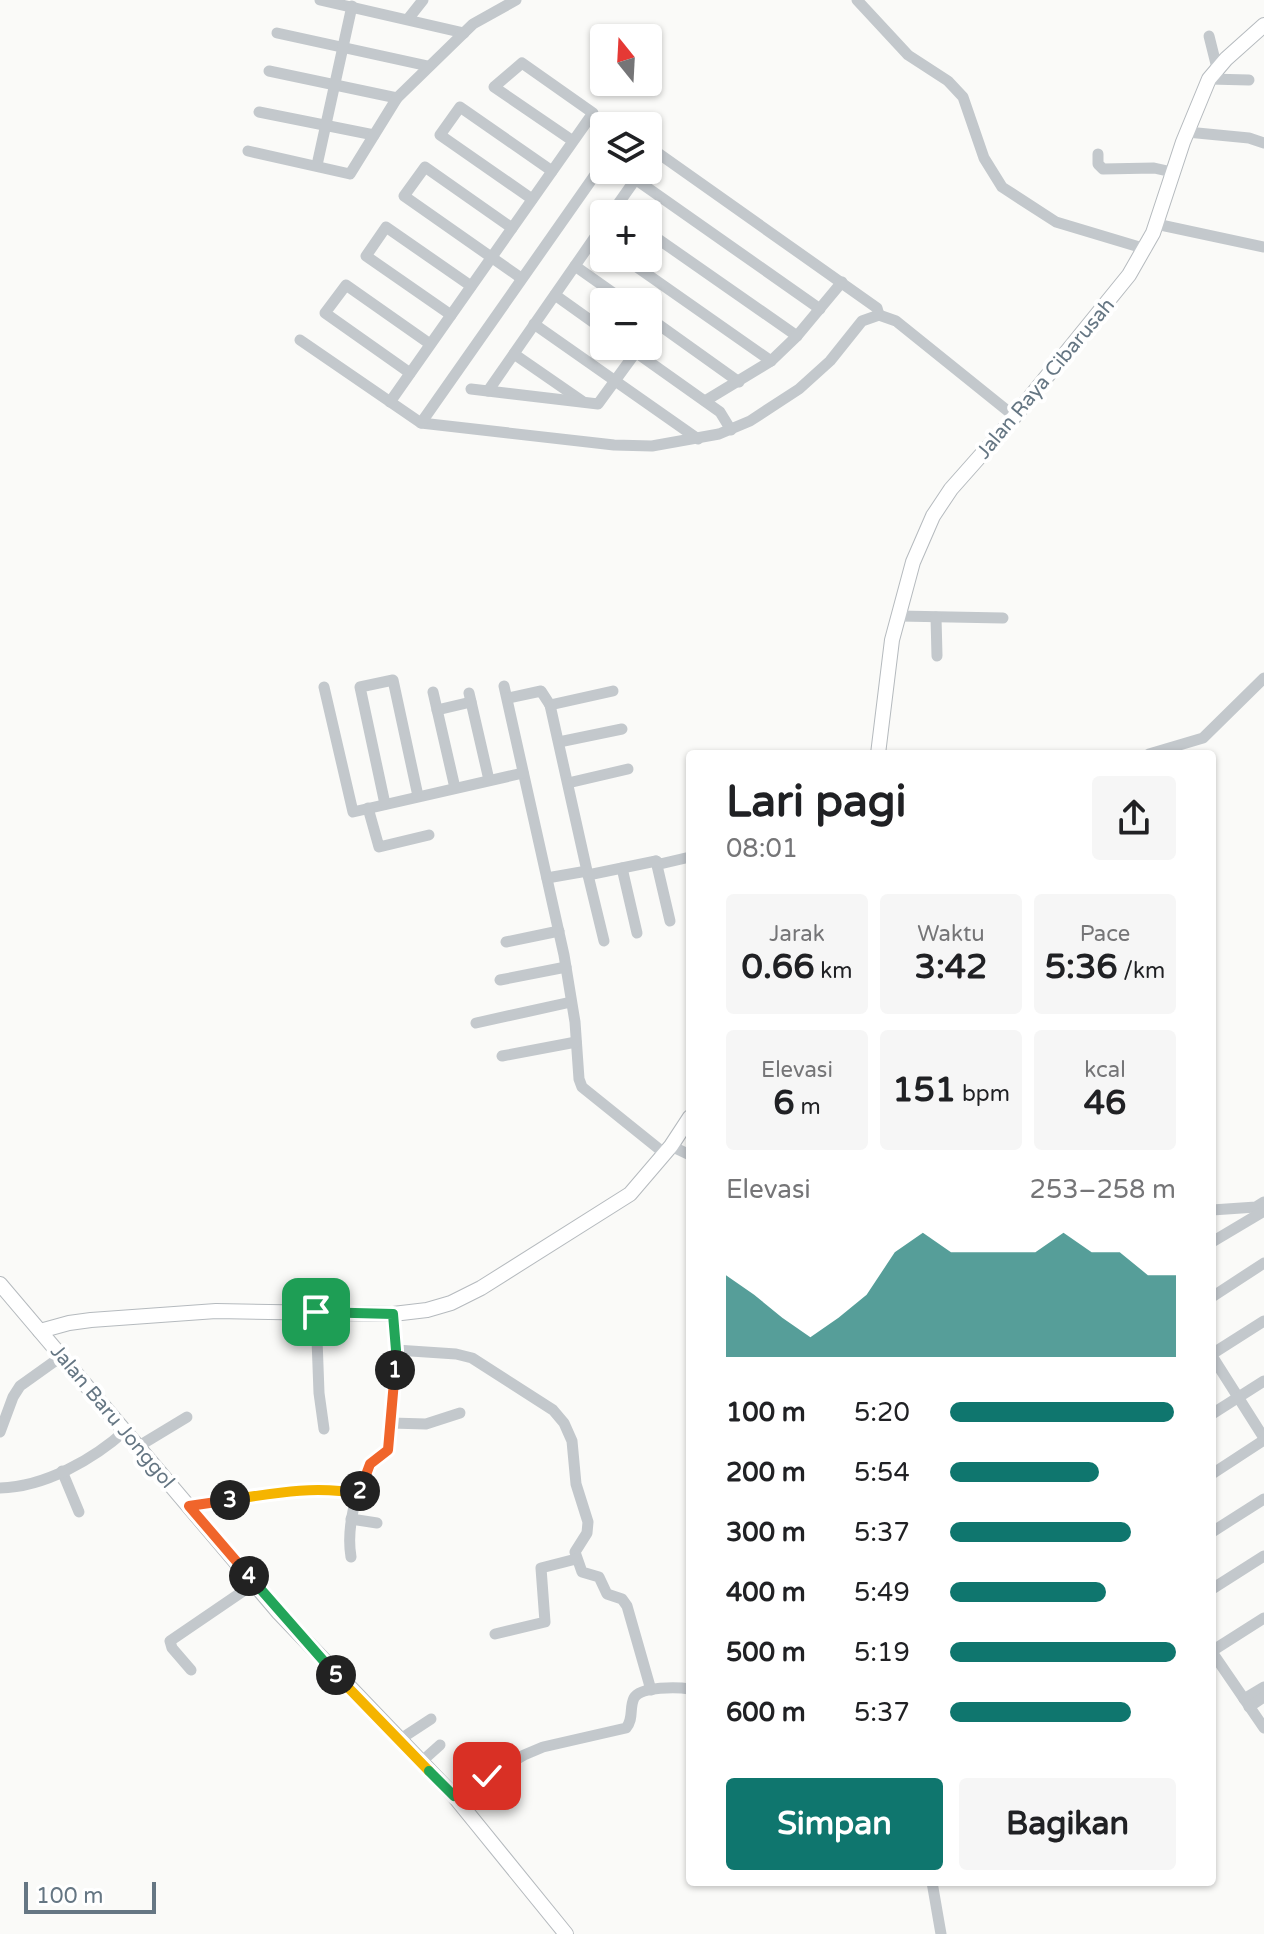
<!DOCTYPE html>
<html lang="id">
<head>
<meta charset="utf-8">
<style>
  :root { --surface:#fff; --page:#f6f6f6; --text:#202124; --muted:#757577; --accent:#0f766e }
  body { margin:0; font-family:"Varela Round",sans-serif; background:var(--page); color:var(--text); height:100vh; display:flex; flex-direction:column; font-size:30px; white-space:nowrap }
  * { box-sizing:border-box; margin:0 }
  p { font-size:26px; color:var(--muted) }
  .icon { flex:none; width:44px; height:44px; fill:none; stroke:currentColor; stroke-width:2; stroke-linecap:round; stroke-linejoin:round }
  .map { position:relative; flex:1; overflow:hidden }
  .side { position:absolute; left:686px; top:750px; width:530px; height:1136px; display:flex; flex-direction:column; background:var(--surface); border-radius:8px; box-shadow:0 2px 6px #0004 }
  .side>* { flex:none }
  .needle { width:52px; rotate:342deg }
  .fabs { position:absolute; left:590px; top:24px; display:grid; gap:16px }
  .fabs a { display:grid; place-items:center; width:72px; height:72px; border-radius:8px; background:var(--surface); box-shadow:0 2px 6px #0004; font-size:40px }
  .scale { position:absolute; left:24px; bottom:20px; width:132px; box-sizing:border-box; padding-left:8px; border:4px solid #657683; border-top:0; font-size:22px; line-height:28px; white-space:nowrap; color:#657683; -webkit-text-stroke:6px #fff; paint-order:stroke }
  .pin { position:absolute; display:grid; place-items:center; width:68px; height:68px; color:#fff; margin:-34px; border-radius:16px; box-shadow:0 4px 12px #0006 }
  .km { position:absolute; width:40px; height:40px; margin:-20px; border-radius:50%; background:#222; color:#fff; font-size:22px; line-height:40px; text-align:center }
  .round { display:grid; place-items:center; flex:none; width:84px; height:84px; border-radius:8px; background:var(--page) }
  .headline { display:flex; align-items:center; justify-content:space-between; height:136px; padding:0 40px }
  h1 { font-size:44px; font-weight:700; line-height:60px }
  .figures { display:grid; grid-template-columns:repeat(3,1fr); gap:12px; height:136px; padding:8px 40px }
  .figures div { display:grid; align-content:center; border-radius:8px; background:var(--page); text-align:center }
  .figures b { font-size:34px; font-weight:700 }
  .figures small { font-size:22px; font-weight:400 }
  .figures p { font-size:22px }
  .chart { height:224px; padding:16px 40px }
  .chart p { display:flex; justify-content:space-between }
  .chart svg { width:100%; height:144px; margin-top:8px; fill:var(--accent); opacity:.7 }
  .cta { display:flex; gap:16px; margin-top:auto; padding:16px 40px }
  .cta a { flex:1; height:92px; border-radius:8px; background:var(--accent); color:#fff; font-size:32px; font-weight:700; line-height:92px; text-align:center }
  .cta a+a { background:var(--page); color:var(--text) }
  ul { padding:0 40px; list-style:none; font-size:26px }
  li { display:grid; grid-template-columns:128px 96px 1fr; align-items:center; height:60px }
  li i { height:20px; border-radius:10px; background:var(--accent) }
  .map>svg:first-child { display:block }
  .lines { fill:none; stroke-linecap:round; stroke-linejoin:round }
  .major-casing { stroke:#b5babe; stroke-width:16 }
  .minor { stroke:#c3c8cc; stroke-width:11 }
  .major { stroke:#fff; stroke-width:14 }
  .split-1-casing { stroke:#fff; stroke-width:16 }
  .split-2-casing { stroke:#fff; stroke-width:16 }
  .split-3-casing { stroke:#fff; stroke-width:16 }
  .split-4-casing { stroke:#fff; stroke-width:16 }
  .split-5-casing { stroke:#fff; stroke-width:16 }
  .split-6-casing { stroke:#fff; stroke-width:16 }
  .split-7-casing { stroke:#fff; stroke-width:16 }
  .split-1 { stroke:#22a559; stroke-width:10 }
  .split-2 { stroke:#f0652b; stroke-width:10 }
  .split-3 { stroke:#f5b400; stroke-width:10 }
  .split-4 { stroke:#f0652b; stroke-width:10 }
  .split-5 { stroke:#22a559; stroke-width:10 }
  .split-6 { stroke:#f5b400; stroke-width:10 }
  .split-7 { stroke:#22a559; stroke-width:10 }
  .labels { text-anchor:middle; stroke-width:8; stroke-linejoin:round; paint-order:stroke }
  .street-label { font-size:20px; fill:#657683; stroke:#fff }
</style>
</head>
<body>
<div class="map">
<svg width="1264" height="1934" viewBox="0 0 1264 1934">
  <rect width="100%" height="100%" fill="#fafaf8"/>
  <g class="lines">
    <defs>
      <g id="major">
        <path d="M878 754 892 640 913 562 933 516 951 489 1005 428 1129 275 1153 233 1183 142 1209 79 1226 59 1264 25"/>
        <path d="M0 1284 279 1613 454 1796 566 1934"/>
        <path d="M40 1331 69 1323 91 1320 216 1311 393 1314 427 1310 451 1303 481 1288 630 1194 671 1146 690 1117"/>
      </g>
    </defs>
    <use href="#major" class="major-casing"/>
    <g class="minor">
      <path d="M320 0 464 33"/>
      <path d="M857 0 908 55 948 81 963 97 984 158 1002 187 1056 222 1146 249"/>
      <path d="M408 19 423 0"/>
      <path d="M277 33 428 66"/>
      <path d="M1209 36 1217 68"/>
      <path d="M269 71 397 98"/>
      <path d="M1209 79 1249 80"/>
      <path d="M259 112 374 135"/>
      <path d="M1187 132 1249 138 1264 143"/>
      <path d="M648 146 877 308 879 315"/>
      <path d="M248 151 350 174 397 98 473 24 516 0"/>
      <path d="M1098 154V164L1103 169 1154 168 1172 172"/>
      <path d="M648 161 655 151"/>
      <path d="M317 165 352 6"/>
      <path d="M635 179 820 309"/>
      <path d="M532 199 440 135 460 107 552 171"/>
      <path d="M611 214 642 170"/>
      <path d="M1156 224 1264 247"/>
      <path d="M512 228 425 167 404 196 521 278"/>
      <path d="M648 232 797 336"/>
      <path d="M624 258 771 361"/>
      <path d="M575 266 626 302"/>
      <path d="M555 295 604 330"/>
      <path d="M451 315 366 256 386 227 471 286"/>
      <path d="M648 317 739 382"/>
      <path d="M534 324 698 439"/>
      <path d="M300 340 421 423 614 445 652 446 719 434 750 421 799 389 830 361 862 321 879 315 896 321 1014 416"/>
      <path d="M627 346 720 412 731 430"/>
      <path d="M514 354 582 401"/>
      <path d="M410 373 325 313 346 285 430 344"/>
      <path d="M471 389 598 404 636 352"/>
      <path d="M488 391 604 224"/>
      <path d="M705 401 771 361 797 336 842 282"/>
      <path d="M390 402C458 306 525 209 593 113L522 63 494 87 573 141"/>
      <path d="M421 423 604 162"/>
      <path d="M899 616 1003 618"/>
      <path d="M936 617 937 656"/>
      <path d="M504 686 564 955 575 1022 579 1079 582 1087 664 1153"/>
      <path d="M324 687 353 812 523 773"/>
      <path d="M433 692 455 788"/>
      <path d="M469 693 489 780"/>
      <path d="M508 698 541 691 550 705 587 871"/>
      <path d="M550 705 613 691"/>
      <path d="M437 710 471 702"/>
      <path d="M559 742 622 729"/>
      <path d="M1149 754 1203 738 1264 678"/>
      <path d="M568 783 628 769"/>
      <path d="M385 804 360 687 393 680 418 796"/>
      <path d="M368 808 379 847 429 835"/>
      <path d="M656 861 670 921"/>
      <path d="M622 868 637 933"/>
      <path d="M588 875 604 941"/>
      <path d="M547 878 587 871 588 875 656 861 660 864 690 857"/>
      <path d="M506 942 559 931"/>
      <path d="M500 980 566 967"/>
      <path d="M476 1023 571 1002"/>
      <path d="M502 1056 576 1042"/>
      <path d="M671 1146 690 1155"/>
      <path d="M1212 1210 1256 1207 1264 1202"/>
      <path d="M1212 1242 1264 1211"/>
      <path d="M1212 1297 1264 1263"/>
      <path d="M316 1312 319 1393 324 1429"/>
      <path d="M396 1350 456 1354 472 1358 553 1410 564 1423 572 1441 576 1484 588 1522 587 1533 575 1552 582 1572 599 1577 607 1594 622 1599 627 1606 651 1690"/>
      <path d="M1212 1354 1264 1321"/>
      <path d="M1212 1356 1264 1438"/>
      <path d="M1212 1414 1264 1381"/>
      <path d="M391 1423 426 1424 460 1413"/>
      <path d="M0 1432 13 1397 20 1386 62 1356"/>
      <path d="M139 1446 187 1417"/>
      <path d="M62 1471 79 1512"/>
      <path d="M1212 1474 1264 1440"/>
      <path d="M0 1488C45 1487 94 1459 126 1430"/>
      <path d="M189 1506 307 1489 326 1488 360 1494"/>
      <path d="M351 1519 377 1523"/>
      <path d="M1212 1532 1264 1499"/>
      <path d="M351 1557C346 1528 356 1491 369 1465 374 1457 383 1457 388 1450L396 1350 393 1314"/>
      <path d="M1212 1589 1264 1556"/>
      <path d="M495 1634 545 1622 541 1568 576 1559"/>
      <path d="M1212 1651 1264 1618"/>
      <path d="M1212 1652 1264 1728"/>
      <path d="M191 1670 172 1648 170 1641 255 1583"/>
      <path d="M1244 1699 1264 1687"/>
      <path d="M1249 1707 1264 1697"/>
      <path d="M399 1740 431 1719"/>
      <path d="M421 1762 440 1745"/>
      <path d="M454 1796 524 1755 543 1747 626 1728C634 1719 629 1708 634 1698 641 1686 678 1687 690 1689"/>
      <path d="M932 1882 941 1934"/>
    </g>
    <use href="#major" class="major"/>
  </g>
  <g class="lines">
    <defs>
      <path id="split-1" d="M316 1312 393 1314 396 1350 395 1370"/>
      <path id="split-2" d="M360 1491 370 1464 388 1450 395 1370"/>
      <path id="split-3" d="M230 1500C274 1493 316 1485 360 1494V1491"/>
      <path id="split-4" d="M230 1500 189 1506 249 1576"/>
      <path id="split-5" d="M249 1576 336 1675"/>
      <path id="split-6" d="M336 1675 429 1771"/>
      <path id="split-7" d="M429 1771 454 1796 487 1776"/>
    </defs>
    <use href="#split-1" class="split-1-casing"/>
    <use href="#split-2" class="split-2-casing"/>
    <use href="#split-3" class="split-3-casing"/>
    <use href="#split-4" class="split-4-casing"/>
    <use href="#split-5" class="split-5-casing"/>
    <use href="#split-6" class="split-6-casing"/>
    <use href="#split-7" class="split-7-casing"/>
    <use href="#split-1" class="split-1"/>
    <use href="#split-2" class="split-2"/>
    <use href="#split-3" class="split-3"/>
    <use href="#split-4" class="split-4"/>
    <use href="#split-5" class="split-5"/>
    <use href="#split-6" class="split-6"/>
    <use href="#split-7" class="split-7"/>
  </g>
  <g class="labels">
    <g class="street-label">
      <text transform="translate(1045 378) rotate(-50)" y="7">Jalan Raya Cibarusah</text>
      <text transform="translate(113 1416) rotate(50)" y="7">Jalan Baru Jonggol</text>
    </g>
  </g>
</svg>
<div class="fabs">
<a><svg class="needle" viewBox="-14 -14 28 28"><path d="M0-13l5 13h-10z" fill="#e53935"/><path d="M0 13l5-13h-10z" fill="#757577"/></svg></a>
<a><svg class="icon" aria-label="layers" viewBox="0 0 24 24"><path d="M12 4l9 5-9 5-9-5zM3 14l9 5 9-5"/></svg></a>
<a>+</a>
<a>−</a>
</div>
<div class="scale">100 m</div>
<div class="pin" style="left:316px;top:1312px;background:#1e9e55"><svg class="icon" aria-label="arrive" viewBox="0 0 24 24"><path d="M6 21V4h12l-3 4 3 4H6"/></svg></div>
<div class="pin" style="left:487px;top:1776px;background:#d93025"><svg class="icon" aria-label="check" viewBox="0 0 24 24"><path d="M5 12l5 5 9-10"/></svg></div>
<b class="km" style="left:395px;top:1370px">1</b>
<b class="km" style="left:360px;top:1491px">2</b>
<b class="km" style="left:230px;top:1500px">3</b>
<b class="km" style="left:249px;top:1576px">4</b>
<b class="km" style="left:336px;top:1675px">5</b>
<section class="side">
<div class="headline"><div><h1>Lari pagi</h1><p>08:01</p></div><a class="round"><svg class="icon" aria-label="share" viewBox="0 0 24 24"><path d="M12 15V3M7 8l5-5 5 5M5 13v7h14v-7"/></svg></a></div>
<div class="figures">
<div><p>Jarak</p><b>0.66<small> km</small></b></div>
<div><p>Waktu</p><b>3:42</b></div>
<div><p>Pace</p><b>5:36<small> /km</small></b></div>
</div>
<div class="figures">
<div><p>Elevasi</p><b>6<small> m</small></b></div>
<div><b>151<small> bpm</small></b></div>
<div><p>kcal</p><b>46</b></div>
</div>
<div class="chart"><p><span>Elevasi</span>253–258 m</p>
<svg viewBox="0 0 160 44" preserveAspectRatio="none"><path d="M0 44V19L10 25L20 32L30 38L40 32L50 25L60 12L70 6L80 12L90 12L100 12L110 12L120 6L130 12L140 12L150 19L160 19V44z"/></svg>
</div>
<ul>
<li><b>100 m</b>5:20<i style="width:99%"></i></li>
<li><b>200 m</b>5:54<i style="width:66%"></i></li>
<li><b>300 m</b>5:37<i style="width:80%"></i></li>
<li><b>400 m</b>5:49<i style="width:69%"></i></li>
<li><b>500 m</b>5:19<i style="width:100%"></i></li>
<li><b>600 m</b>5:37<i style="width:80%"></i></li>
</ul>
<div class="cta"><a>Simpan</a><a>Bagikan</a></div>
</section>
</div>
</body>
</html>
